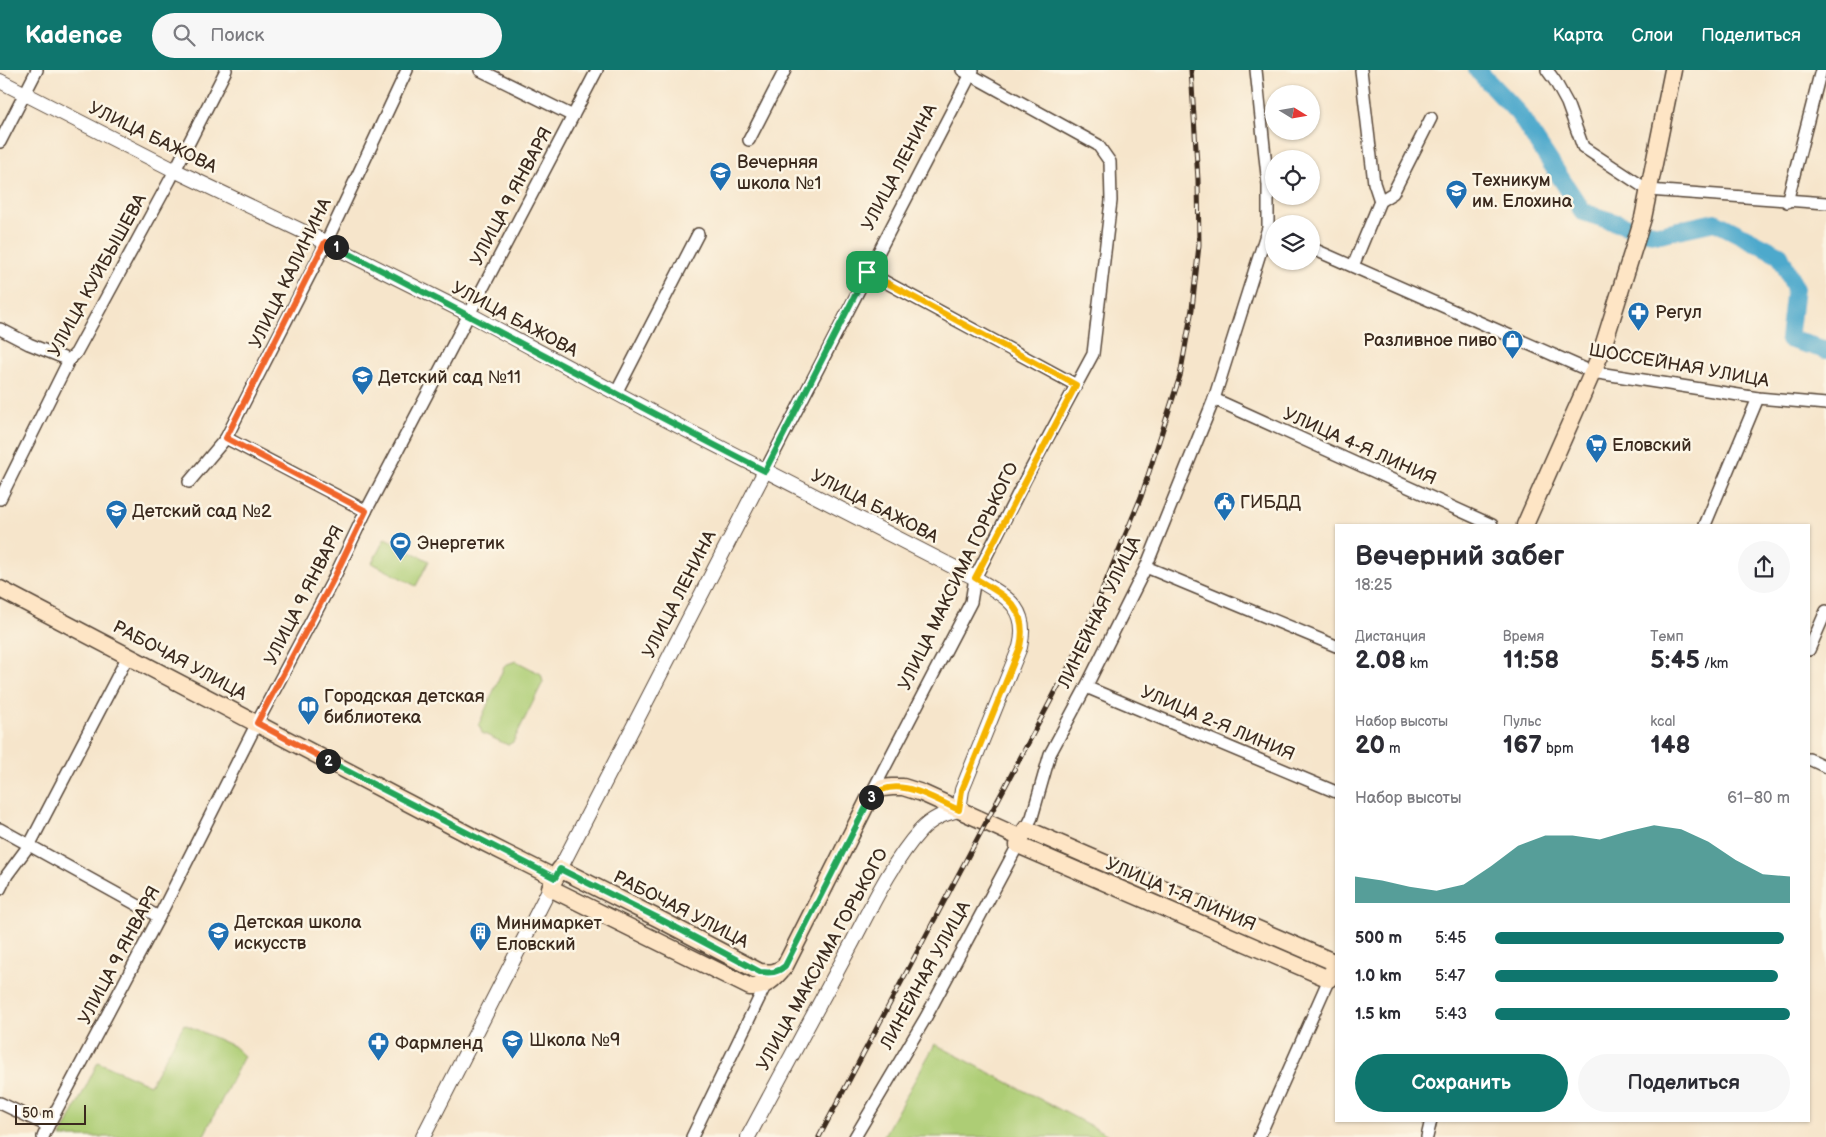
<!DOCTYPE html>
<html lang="ru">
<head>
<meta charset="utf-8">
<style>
  :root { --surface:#fff; --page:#f7f7f7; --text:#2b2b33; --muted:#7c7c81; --accent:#0f766e }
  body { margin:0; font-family:"Balsamiq Sans",sans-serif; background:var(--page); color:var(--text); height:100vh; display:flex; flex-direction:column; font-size:19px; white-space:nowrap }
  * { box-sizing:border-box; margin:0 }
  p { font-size:16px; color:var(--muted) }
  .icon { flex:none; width:28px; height:28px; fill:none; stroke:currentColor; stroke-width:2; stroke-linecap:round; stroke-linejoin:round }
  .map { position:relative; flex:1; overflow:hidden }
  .sheet { position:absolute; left:1335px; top:454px; width:475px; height:598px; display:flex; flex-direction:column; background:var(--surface); border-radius:0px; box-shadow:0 1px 4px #0004 }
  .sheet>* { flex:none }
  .needle { width:32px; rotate:101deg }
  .fabs { position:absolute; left:1265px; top:15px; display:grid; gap:10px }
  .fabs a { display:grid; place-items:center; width:55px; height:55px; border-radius:50%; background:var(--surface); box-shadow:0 1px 4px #0004; font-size:25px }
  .scale { position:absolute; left:15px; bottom:12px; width:71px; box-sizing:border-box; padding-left:5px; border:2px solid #3b2a1e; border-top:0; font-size:14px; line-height:18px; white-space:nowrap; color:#3b2a1e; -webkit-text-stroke:4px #fcf5e5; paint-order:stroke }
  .pin { position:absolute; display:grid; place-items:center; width:42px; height:42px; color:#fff; margin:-21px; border-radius:10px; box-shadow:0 2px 8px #0006 }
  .km { position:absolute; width:25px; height:25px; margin:-12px; border-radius:50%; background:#222; color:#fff; font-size:14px; line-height:25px; text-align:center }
  .round { display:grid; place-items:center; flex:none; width:52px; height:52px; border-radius:26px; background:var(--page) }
  .headline { display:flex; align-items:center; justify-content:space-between; height:85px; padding:0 20px }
  h1 { font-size:28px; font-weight:800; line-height:38px }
  .figures { display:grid; grid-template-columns:repeat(3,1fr); gap:8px; height:85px; padding:5px 20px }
  .figures div { display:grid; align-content:center }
  .figures b { font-size:25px; font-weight:800 }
  .figures small { font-size:14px; font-weight:400 }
  .figures p { font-size:14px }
  .chart { height:140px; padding:10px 20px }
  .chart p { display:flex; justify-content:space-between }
  .chart svg { width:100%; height:90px; margin-top:5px; fill:var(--accent); opacity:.7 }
  .cta { display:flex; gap:10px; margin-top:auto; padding:10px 20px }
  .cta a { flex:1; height:58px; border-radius:30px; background:var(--accent); color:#fff; font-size:20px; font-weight:800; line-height:58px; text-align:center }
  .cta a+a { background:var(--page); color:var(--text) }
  ul { padding:0 20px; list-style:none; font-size:16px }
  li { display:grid; grid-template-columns:80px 60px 1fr; align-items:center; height:38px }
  li i { height:12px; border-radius:6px; background:var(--accent) }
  header { display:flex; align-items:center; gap:30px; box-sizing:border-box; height:70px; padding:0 25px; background:var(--accent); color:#fff }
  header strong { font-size:24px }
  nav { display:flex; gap:28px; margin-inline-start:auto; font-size:18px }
  .search { width:350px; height:45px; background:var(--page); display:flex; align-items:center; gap:12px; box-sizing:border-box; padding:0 18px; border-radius:28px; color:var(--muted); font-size:19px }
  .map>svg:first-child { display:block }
  .green { fill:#adcd75; stroke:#747c4a }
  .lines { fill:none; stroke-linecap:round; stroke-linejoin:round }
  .river { stroke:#4ea9cc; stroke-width:18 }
  .minor-casing { stroke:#574638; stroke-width:14 }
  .tertiary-casing { stroke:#574638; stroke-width:16 }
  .secondary-casing { stroke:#574638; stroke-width:19 }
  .minor { stroke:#fff; stroke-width:11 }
  .tertiary { stroke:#fff; stroke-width:14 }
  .secondary { stroke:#fee5c5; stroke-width:16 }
  .rail-casing { stroke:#3b2a1e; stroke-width:5 }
  .rail { stroke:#fcf5e5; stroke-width:3; stroke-dasharray:9; stroke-linecap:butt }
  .split-1-casing { stroke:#fff; stroke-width:10 }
  .split-2-casing { stroke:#fff; stroke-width:10 }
  .split-3-casing { stroke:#fff; stroke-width:10 }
  .split-4-casing { stroke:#fff; stroke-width:10 }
  .split-1 { stroke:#22a559; stroke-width:6 }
  .split-2 { stroke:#f0652b; stroke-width:6 }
  .split-3 { stroke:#22a559; stroke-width:6 }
  .split-4 { stroke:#f5b400; stroke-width:6 }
  .labels { text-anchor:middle; stroke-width:5; stroke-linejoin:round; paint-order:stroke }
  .street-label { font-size:18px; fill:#3b2a1e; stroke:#fcf5e5 }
  .poi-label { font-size:18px; fill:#3b2a1e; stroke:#fcf5e5; text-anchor:start }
</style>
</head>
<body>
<header>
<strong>Kadence</strong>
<div class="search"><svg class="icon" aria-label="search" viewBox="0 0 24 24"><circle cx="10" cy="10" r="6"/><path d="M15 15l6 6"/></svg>Поиск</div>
<nav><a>Карта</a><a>Слои</a><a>Поделиться</a></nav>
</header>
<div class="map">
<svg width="1826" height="1067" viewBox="0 0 1826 1067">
  <rect width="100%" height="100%" fill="#fcf5e5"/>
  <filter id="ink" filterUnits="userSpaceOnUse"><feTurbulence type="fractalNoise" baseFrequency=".02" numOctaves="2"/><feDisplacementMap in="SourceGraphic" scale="10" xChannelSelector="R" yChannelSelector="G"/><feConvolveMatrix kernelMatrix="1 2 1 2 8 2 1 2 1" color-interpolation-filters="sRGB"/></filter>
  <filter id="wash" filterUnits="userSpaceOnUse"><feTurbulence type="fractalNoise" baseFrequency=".0096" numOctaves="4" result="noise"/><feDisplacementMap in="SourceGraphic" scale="20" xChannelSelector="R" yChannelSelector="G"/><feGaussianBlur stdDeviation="1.12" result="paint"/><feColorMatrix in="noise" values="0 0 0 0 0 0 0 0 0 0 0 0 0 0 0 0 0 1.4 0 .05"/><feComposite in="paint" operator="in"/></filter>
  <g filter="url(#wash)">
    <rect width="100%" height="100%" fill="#f6e5cb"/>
    <g class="green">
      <path d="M385 468 429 491 416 516 372 493Z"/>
      <path d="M516 591 541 604 543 612 513 672 508 675 482 663 479 654 505 595Z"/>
      <path d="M184 954 233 976 244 986 203 1067H61L98 992 150 1015Z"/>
      <path d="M935 974 1112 1067H883Z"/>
    </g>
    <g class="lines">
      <path class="river" d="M1477 0 1518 43 1583 142 1642 161 1660 164 1715 152 1780 185 1795 218 1789 269 1826 280"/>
    </g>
  </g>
  <g filter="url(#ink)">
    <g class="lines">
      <defs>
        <g id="minor">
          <path d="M480 0 573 46"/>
          <path d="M1361 0 1374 113 1380 131"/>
          <path d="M1547 0 1555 11 1567 33 1583 77 1648 120 1826 133"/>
          <path d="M749 70 785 0"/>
          <path d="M0 72 37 0"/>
          <path d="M1787 132 1821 0"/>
          <path d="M1311 178 1592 302 1758 328 1826 334"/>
          <path d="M1353 196 1380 131 1393 123 1431 48"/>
          <path d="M867 202 1076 315"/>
          <path d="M0 259 29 274 69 290"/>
          <path d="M616 323 698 164"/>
          <path d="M1214 329 1492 455"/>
          <path d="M226 368 366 441"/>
          <path d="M765 401 973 0"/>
          <path d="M189 412 226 368 322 181 407 0"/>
          <path d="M0 429 69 290 76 283 170 110 226 0"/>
          <path d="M1705 455 1758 328"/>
          <path d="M1146 497 1336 576"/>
          <path d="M1809 580 1826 541"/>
          <path d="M1086 617 1336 722"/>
          <path d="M1809 689 1826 697"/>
          <path d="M871 724 971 532 975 508 1025 410 1093 284 1111 131 1110 92 1098 75 962 0"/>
          <path d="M0 759 159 847"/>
          <path d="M1026 759 1032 747 1050 684 1086 617 1146 497 1214 329 1268 158V115L1256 0"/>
          <path d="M0 819 7 805 30 774 128 586"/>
          <path d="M0 1033 48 1056"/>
          <path d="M43 1067 48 1056 159 847 257 653 333 510 366 441 597 0"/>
          <path d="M692 1067 766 914"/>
          <path d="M855 1067 926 947 1018 775"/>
          <path d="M1259 1067 1329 909"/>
          <path d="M1427 1067 1431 1050"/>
        </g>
        <g id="tertiary">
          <path d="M0 11 174 100 325 172 469 244 661 347 975 508C1004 526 1030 536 1020 577L962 720 959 740C943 744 931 749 920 761 892 792 870 839 851 875 817 939 782 1003 748 1067"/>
          <path d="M560 799 765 401"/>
          <path d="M423 1067 550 818"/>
        </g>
        <g id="secondary">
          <path d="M1525 455 1601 283 1643 148 1673 0"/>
          <path d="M0 519 475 768 555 808"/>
          <path d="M1336 893 1026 759 1018 775 1329 909 1336 893V892"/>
          <path d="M785 896C777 903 771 903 760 902L659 849 560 799 550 818 750 917C767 918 775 908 785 896L869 729 876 722 883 718 892 717H903L922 723 1021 768"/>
        </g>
      </defs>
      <use href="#minor" class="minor-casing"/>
      <use href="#tertiary" class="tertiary-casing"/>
      <use href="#secondary" class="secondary-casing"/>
      <use href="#minor" class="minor"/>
      <use href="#tertiary" class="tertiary"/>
      <use href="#secondary" class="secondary"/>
      <defs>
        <path id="rail" d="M819 1067 1077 581 1141 427 1180 306 1192 239 1199 175 1198 110 1191 0"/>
      </defs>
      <use href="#rail" class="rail-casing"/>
      <use href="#rail" class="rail"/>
    </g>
  </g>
  <g class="lines" filter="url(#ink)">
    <defs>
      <path id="split-1" d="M336 177C480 250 621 328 765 401L867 202"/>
      <path id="split-2" d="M328 691 257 653 333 510 366 441 226 368 325 172 336 177"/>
      <path id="split-3" d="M328 691 555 808 560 799 660 849 760 902C771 903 777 903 785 896L871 727"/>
      <path id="split-4" d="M867 202 1076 315 975 508C1004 526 1029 536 1020 577L962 720 959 740C933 729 896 703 871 727"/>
    </defs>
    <use href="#split-1" class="split-1-casing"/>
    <use href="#split-2" class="split-2-casing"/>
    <use href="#split-3" class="split-3-casing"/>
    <use href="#split-4" class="split-4-casing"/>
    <use href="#split-1" class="split-1"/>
    <use href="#split-2" class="split-2"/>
    <use href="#split-3" class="split-3"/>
    <use href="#split-4" class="split-4"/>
  </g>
  <defs>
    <symbol id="school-pin" viewBox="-11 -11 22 30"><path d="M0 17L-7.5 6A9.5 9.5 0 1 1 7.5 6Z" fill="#1f6fb2" stroke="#fcf5e5"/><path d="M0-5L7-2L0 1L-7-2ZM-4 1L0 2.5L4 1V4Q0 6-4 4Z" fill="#fff"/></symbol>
    <symbol id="university-pin" viewBox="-11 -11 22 30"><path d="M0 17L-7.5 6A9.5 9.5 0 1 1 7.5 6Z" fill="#1f6fb2" stroke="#fcf5e5"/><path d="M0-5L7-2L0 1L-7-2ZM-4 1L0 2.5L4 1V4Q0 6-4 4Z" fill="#fff"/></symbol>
    <symbol id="pharmacy-pin" viewBox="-11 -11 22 30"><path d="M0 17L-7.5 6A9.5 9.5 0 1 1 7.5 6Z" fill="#1f6fb2" stroke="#fcf5e5"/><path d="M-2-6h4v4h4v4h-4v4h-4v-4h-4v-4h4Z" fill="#fff"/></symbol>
    <symbol id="shop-pin" viewBox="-11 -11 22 30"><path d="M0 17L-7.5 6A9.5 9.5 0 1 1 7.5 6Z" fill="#1f6fb2" stroke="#fcf5e5"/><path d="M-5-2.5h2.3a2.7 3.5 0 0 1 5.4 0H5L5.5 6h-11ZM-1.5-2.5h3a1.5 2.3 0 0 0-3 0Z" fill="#fff"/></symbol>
    <symbol id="supermarket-pin" viewBox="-11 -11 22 30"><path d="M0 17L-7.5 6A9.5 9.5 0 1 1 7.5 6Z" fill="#1f6fb2" stroke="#fcf5e5"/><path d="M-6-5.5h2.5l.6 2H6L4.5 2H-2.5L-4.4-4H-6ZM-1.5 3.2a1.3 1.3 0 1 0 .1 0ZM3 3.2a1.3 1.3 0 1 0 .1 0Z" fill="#fff"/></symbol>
    <symbol id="civic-pin" viewBox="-11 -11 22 30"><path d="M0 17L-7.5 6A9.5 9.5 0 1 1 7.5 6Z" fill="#1f6fb2" stroke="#fcf5e5"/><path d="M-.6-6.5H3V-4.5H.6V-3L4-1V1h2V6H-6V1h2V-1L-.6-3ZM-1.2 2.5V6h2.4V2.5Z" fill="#fff"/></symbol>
    <symbol id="stadium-pin" viewBox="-11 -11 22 30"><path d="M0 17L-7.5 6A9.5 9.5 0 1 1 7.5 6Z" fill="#1f6fb2" stroke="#fcf5e5"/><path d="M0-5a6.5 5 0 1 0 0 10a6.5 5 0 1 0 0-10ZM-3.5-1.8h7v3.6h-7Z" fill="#fff"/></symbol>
    <symbol id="library-pin" viewBox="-11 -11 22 30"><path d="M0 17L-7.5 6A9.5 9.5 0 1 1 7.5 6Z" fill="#1f6fb2" stroke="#fcf5e5"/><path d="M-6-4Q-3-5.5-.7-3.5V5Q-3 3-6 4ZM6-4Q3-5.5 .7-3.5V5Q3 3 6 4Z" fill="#fff"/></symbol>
    <symbol id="building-pin" viewBox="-11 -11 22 30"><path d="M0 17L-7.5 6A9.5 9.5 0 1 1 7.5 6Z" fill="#1f6fb2" stroke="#fcf5e5"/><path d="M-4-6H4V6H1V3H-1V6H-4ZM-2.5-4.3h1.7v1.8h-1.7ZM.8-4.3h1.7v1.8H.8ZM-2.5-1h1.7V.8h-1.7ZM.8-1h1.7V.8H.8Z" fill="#fff"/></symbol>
  </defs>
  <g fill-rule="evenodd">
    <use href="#school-pin" x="708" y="90" width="25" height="34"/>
    <use href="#university-pin" x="1444" y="108" width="25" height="34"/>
    <use href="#pharmacy-pin" x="1626" y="230" width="25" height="34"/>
    <use href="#shop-pin" x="1500" y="258" width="25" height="34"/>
    <use href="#school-pin" x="350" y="294" width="25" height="34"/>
    <use href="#supermarket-pin" x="1584" y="362" width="25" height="34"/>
    <use href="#civic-pin" x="1212" y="420" width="25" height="34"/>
    <use href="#school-pin" x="104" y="428" width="25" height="34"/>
    <use href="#stadium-pin" x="388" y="460" width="25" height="34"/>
    <use href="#library-pin" x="296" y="624" width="25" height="34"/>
    <use href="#school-pin" x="206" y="850" width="25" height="34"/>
    <use href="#building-pin" x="468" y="850" width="25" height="34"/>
    <use href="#school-pin" x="500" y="958" width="25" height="34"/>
    <use href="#pharmacy-pin" x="366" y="960" width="25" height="34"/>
  </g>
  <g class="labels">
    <g class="street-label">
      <text transform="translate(153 67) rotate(26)" y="6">УЛИЦА БАЖОВА</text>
      <text transform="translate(899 97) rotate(-62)" y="6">УЛИЦА ЛЕНИНА</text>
      <text transform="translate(511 126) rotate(-62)" y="6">УЛИЦА 9 ЯНВАРЯ</text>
      <text transform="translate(290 203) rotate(-64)" y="6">УЛИЦА КАЛИНИНА</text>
      <text transform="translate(97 205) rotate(-61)" y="6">УЛИЦА КУЙБЫШЕВА</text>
      <text transform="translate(515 249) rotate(28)" y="6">УЛИЦА БАЖОВА</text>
      <text transform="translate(1679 295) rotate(10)" y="6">ШОССЕЙНАЯ УЛИЦА</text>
      <text transform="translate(1360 376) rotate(24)" y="6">УЛИЦА 4-Я ЛИНИЯ</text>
      <text transform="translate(875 436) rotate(27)" y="6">УЛИЦА БАЖОВА</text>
      <text transform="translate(958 506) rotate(-64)" y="6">УЛИЦА МАКСИМА ГОРЬКОГО</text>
      <text transform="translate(679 524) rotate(-63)" y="6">УЛИЦА ЛЕНИНА</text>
      <text transform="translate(304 525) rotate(-63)" y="6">УЛИЦА 9 ЯНВАРЯ</text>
      <text transform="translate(1099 542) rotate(-64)" y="6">ЛИНЕЙНАЯ УЛИЦА</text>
      <text transform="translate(180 590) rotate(28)" y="6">РАБОЧАЯ УЛИЦА</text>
      <text transform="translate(1218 653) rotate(23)" y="6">УЛИЦА 2-Я ЛИНИЯ</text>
      <text transform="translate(1181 824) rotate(23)" y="6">УЛИЦА 1-Я ЛИНИЯ</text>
      <text transform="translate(681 839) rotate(27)" y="6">РАБОЧАЯ УЛИЦА</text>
      <text transform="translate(119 885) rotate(-62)" y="6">УЛИЦА 9 ЯНВАРЯ</text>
      <text transform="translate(822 889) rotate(-61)" y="6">УЛИЦА МАКСИМА ГОРЬКОГО</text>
      <text transform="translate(925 905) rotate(-61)" y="6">ЛИНЕЙНАЯ УЛИЦА</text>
    </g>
    <g class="poi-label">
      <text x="737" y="98">Вечерняя<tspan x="737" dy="21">школа №1</tspan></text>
      <text x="1472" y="116">Техникум<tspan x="1472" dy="21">им. Елохина</tspan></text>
      <text x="1655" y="248">Регул</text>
      <text x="1497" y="276" text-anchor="end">Разливное пиво</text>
      <text x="378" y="313">Детский сад №11</text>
      <text x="1612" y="381">Еловский</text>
      <text x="1240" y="438">ГИБДД</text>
      <text x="132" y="447">Детский сад №2</text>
      <text x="417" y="479">Энергетик</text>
      <text x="324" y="632">Городская детская<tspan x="324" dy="21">библиотека</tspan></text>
      <text x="234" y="858">Детская школа<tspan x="234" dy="21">искусств</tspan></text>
      <text x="496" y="859">Минимаркет<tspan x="496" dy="21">Еловский</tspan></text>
      <text x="529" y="976">Школа №9</text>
      <text x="395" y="979">Фармленд</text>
    </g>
  </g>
</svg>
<div class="fabs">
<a><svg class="needle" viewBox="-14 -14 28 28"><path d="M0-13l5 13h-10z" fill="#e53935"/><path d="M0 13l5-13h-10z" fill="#7c7c81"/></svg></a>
<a><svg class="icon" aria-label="locate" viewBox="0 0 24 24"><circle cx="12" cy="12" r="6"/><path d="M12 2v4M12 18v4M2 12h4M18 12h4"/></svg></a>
<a><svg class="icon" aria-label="layers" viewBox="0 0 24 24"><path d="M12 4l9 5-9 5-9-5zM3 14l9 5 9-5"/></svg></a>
</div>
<div class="scale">50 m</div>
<div class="pin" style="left:867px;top:202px;background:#1e9e55"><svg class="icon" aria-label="arrive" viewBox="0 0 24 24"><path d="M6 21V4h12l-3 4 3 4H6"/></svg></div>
<b class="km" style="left:336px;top:177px">1</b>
<b class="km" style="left:328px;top:691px">2</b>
<b class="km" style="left:871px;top:727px">3</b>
<section class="sheet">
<div class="headline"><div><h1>Вечерний забег</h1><p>18:25</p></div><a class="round"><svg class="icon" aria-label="share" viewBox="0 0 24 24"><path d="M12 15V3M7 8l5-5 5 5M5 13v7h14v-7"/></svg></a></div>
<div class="figures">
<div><p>Дистанция</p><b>2.08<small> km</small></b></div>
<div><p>Время</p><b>11:58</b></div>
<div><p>Темп</p><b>5:45<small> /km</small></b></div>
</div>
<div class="figures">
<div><p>Набор высоты</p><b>20<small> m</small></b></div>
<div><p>Пульс</p><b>167<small> bpm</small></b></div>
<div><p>kcal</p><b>148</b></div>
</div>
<div class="chart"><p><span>Набор высоты</span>61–80 m</p>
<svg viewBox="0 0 160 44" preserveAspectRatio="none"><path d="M0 44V31L10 33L20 36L30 38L40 35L50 26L60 16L70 11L80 11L90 13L100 9L110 6L120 8L130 14L140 23L150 30L160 31V44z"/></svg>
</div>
<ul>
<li><b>500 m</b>5:45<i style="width:98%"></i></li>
<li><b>1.0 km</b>5:47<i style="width:96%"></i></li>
<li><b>1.5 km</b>5:43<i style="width:100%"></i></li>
</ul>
<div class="cta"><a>Сохранить</a><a>Поделиться</a></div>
</section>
</div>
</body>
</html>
